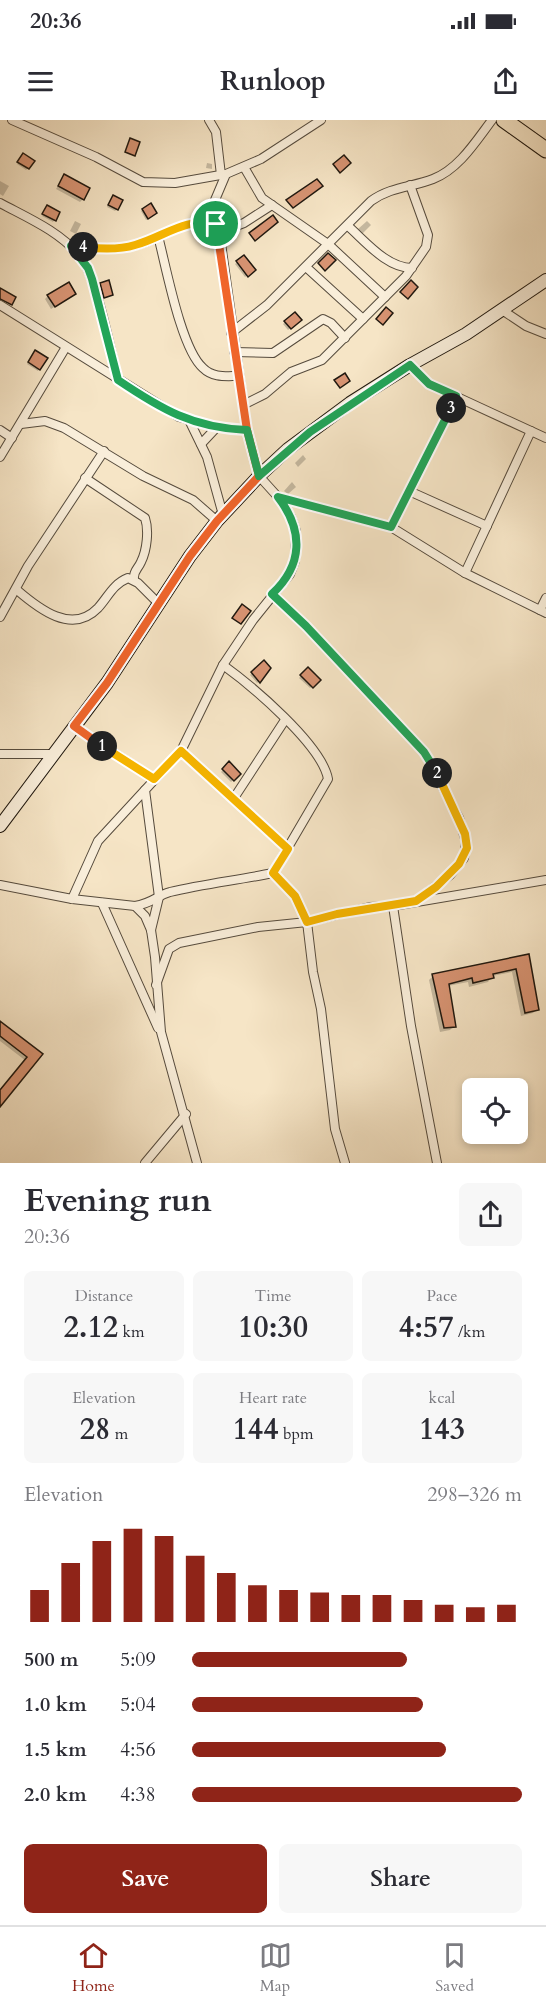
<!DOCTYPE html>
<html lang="en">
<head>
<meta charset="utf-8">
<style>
  :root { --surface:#fff; --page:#f7f7f7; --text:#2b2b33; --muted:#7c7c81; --line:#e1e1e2; --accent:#8f2418 }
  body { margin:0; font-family:Cardo,serif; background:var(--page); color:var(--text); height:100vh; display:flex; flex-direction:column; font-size:22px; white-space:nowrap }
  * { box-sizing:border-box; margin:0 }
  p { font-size:20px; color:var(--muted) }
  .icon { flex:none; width:33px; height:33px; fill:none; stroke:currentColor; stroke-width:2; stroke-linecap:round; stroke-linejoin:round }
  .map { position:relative; height:1043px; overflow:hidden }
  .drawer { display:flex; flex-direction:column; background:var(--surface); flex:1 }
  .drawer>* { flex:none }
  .fabs { position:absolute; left:462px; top:958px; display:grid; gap:12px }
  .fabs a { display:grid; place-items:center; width:66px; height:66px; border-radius:9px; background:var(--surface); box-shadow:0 3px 9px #0003; font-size:30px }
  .pin { position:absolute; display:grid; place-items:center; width:51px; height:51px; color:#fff; margin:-26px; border:3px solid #fff; border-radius:50%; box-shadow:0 2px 6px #0007 }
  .km { position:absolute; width:30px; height:30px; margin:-15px; border-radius:50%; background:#222; color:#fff; font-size:16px; line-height:30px; text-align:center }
  .round { display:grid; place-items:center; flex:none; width:63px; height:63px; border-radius:9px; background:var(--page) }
  .head { display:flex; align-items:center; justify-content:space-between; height:102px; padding:0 24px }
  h1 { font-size:33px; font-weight:800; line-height:45px }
  .metrics { display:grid; grid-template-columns:repeat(3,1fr); gap:9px; height:102px; padding:6px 24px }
  .metrics div { display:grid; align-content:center; border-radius:9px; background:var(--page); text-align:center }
  .metrics b { font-size:30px; font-weight:800 }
  .metrics small { font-size:16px; font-weight:400 }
  .metrics p { font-size:16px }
  .chart { height:168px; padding:12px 24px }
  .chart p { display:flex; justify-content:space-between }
  .chart svg { width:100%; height:108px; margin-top:6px; stroke:var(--accent); stroke-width:6 }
  .button { display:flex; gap:12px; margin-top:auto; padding:12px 24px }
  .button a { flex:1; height:69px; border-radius:9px; background:var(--accent); color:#fff; font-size:24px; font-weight:800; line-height:69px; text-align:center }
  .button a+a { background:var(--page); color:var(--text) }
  ul { padding:0 24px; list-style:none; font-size:20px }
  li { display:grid; grid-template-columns:96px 72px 1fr; align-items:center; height:45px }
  li i { height:15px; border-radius:8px; background:var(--accent) }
  .status { display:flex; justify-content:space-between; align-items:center; height:42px; padding:0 30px; background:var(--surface); direction:ltr }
  .status svg { height:16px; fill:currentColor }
  header { display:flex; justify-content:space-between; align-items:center; height:78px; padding:0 24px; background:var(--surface); font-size:27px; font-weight:800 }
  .menu { display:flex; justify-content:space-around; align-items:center; height:84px; border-top:2px solid var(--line); background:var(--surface); font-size:16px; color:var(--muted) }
  .menu a { display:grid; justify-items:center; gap:3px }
  .menu .active { color:var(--accent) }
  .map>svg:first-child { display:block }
  .shadow { fill:#0003 }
  .building { fill:#d79372; stroke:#20180f; stroke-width:1.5 }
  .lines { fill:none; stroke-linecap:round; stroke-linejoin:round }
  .street-casing { stroke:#564b3d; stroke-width:10 }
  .secondary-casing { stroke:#20180f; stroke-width:14 }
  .highway-casing { stroke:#20180f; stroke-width:17 }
  .street { stroke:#f9eeda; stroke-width:8 }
  .secondary { stroke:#f9eeda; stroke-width:12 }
  .highway { stroke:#f6e5c6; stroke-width:15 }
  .split-1-casing { stroke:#fff; stroke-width:12 }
  .split-2-casing { stroke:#fff; stroke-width:12 }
  .split-3-casing { stroke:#fff; stroke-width:12 }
  .split-4-casing { stroke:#fff; stroke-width:12 }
  .split-5-casing { stroke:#fff; stroke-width:12 }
  .split-1 { stroke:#f0652b; stroke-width:8 }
  .split-2 { stroke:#f5b400; stroke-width:8 }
  .split-3 { stroke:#22a559; stroke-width:8 }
  .split-4 { stroke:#22a559; stroke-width:8 }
  .split-5 { stroke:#f5b400; stroke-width:8 }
</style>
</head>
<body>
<div class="status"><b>20:36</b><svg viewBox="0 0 49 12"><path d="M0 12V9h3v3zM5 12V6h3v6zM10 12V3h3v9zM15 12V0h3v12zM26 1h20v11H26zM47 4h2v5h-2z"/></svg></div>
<header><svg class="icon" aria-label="menu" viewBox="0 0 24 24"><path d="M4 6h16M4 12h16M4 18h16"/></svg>Runloop<svg class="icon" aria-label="share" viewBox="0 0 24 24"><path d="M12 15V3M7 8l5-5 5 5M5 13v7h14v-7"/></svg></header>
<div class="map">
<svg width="546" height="1043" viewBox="0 0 546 1043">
  <rect width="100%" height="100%" fill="#f6e5c6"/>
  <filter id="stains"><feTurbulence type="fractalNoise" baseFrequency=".00333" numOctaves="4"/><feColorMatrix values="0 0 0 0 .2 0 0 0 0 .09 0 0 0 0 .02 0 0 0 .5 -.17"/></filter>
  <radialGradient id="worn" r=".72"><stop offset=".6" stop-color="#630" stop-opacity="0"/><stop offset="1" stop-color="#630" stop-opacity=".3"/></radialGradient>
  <g class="shadow">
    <path d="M21 37 28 48 26 50 17 44Z"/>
    <path d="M207 43 212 44V49L206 48Z"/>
    <path d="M64 56 83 79 80 82 56 69Z"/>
    <path d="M0 61 9 66 3 76 0 74Z"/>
    <path d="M111 79 117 89 115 91 107 87Z"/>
    <path d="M46 89 58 93 53 102 42 96Z"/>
    <path d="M142 90 154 95 146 100 141 91Z"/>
    <path d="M75 101 81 104 76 114 70 111Z"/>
    <path d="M367 101 371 105 362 114 358 109Z"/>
    <path d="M244 137 254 150 245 157 235 144Z"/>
    <path d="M100 164 112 175 110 176 103 178Z"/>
    <path d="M74 174 51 189 45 179 48 176Z"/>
    <path d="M295 194 300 200 288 210 283 204Z"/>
    <path d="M34 234 39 249 38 251 27 244Z"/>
    <path d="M303 335 306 339 298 347 295 343Z"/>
    <path d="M292 362 296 367 288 374 284 371Z"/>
    <path d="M264 542 263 558 257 563 250 555Z"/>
    <path d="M308 549 319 560 310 568 299 558Z"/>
    <path d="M229 644 239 654 231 662 221 652Z"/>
    <path d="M527 836 538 889 533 893 521 896 512 852 492 856 488 862 469 867 468 862 448 866 454 906 450 910 440 912 429 860 433 856Z"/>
    <path d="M0 903 41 935 0 985V973L26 941 0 921Z"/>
  </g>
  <g class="building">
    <path d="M130 18 140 22 135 36 125 32Z"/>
    <path d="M23 33 35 41 29 49 17 42Z"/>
    <path d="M344 35 351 43 340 53 333 44Z"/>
    <path d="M64 54 90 68 84 80 58 66Z"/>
    <path d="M317 59 323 66 293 88 286 80Z"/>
    <path d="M113 75 123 80 118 90 108 85Z"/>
    <path d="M151 83 157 93 148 99 142 89Z"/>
    <path d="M47 85 60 92 56 101 42 94Z"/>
    <path d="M273 95 278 102 255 121 249 113Z"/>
    <path d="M328 133 336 140 325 151 318 143Z"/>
    <path d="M244 135 256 150 248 157 236 141Z"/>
    <path d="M109 160 113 175 104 178 100 163Z"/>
    <path d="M411 160 418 167 408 179 400 172Z"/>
    <path d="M69 162 76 174 55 187 47 175Z"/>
    <path d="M0 168 16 177 12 185 0 179Z"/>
    <path d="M386 187 393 193 383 205 376 199Z"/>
    <path d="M295 192 302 200 291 209 284 201Z"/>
    <path d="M35 230 48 238 40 250 28 242Z"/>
    <path d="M345 253 350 261 340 268 334 260Z"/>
    <path d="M242 484 251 491 241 504 232 498Z"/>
    <path d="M264 540 271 548 260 563 251 552Z"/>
    <path d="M308 547 321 560 313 568 300 555Z"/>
    <path d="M229 641 241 654 234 661 222 649Z"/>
    <path d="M529 834 539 890 525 893 516 849 493 854 494 858 473 863 472 858 449 864 456 907 444 908 432 854Z"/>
    <path d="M0 901 43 934 0 987V970L27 937 0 916Z"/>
  </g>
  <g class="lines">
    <defs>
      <g id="street">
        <path d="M12 0 96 37 143 62 175 63 226 54"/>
        <path d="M209 0 216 12 221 55"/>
        <path d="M244 47 262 78 328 124 385 177"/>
        <path d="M0 83C28 98 59 111 80 136 96 155 111 232 118 260"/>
        <path d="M348 106C366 122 387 148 412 148"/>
        <path d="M218 113 244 103 272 85"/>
        <path d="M158 116C166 146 181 229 203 248 213 258 226 256 238 256"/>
        <path d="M71 126C91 128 112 130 132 126 163 120 183 96 216 104"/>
        <path d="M306 147 363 199"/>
        <path d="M0 185 179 297 217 307 247 310"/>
        <path d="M502 190 526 206 546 214"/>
        <path d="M231 213 267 185 371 81C390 67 412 67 433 59 459 49 476 21 492 0"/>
        <path d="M234 232 273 233 323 199 331 203 345 218"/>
        <path d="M410 245 429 264 546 318"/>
        <path d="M243 285 265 274 291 252 322 240 406 156 426 127 428 115 410 65"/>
        <path d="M190 302 207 337 223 395"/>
        <path d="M21 304 45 301 64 308 143 356 193 380 217 401"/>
        <path d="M0 310 12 318"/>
        <path d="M201 324 217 307"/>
        <path d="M0 337 66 227"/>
        <path d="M85 358 145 398C149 410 147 430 141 442 138 449 133 451 134 459"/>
        <path d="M409 371 487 406"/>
        <path d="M278 377 391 407 465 453 546 493"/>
        <path d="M391 407 457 276"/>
        <path d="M465 453 531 311"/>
        <path d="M17 470C39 489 72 515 98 488 108 477 113 464 128 458L138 463 158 483"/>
        <path d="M272 474 306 506 424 632 459 698 466 722 464 738 450 755 419 779"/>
        <path d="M540 490 546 478"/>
        <path d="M0 497 28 446 104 331"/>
        <path d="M73 606 154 659"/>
        <path d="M181 631 288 729"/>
        <path d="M0 634H52"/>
        <path d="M234 678 285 600"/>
        <path d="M273 753 295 776 307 802 313 852 321 889 335 1009 345 1043"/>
        <path d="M0 765 72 779 135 786 145 796 151 810 155 837 161 912 197 1043"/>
        <path d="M72 779 98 721 145 670"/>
        <path d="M102 783 158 908"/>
        <path d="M135 786C153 783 156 776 170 772 203 764 239 760 273 753L328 659C322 625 252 566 223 545"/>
        <path d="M393 786 411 906 437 1043"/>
        <path d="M151 810 159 777 145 670 181 631 223 545 253 500 290 454 295 441 296 411 291 397 278 377 259 356 247 310 215 80 226 54 261 39 321 0"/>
        <path d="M156 865 169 829 179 823 258 807 307 802 370 787 393 786 546 760"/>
        <path d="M145 1043 186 994"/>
      </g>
      <path id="secondary" d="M0 706 107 563 190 436 217 401 259 356 288 329 350 283 410 245 466 214 546 160"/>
      <path id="highway" d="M504 0 546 30"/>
    </defs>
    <use href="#street" class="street-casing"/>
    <use href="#secondary" class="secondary-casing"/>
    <use href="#highway" class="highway-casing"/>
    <use href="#street" class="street"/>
    <use href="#secondary" class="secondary"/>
    <use href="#highway" class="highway"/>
  </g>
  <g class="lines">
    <defs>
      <path id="split-1" d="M102 626 74 606 107 563 190 436 217 401 259 356 247 310 216 104"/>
      <path id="split-2" d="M102 626 154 659 181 631 288 729 273 753 295 776 307 802 337 794 416 781 436 767 459 744 467 728 465 714 437 653"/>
      <path id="split-3" d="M437 653 424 632 306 506 272 474C303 445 304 411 278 377L391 407 451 288"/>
      <path id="split-4" d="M83 127 71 126 88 148 92 159 118 260C161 289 193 308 247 310L259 356 310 312 410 245 429 264 456 276 451 288"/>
      <path id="split-5" d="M83 127C100 129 119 130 135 125 164 117 185 97 216 104"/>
    </defs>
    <use href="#split-1" class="split-1-casing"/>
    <use href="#split-2" class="split-2-casing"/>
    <use href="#split-3" class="split-3-casing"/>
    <use href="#split-4" class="split-4-casing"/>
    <use href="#split-5" class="split-5-casing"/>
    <use href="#split-1" class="split-1"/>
    <use href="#split-2" class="split-2"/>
    <use href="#split-3" class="split-3"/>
    <use href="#split-4" class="split-4"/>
    <use href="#split-5" class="split-5"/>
  </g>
  <rect width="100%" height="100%" filter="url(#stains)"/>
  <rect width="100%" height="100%" fill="url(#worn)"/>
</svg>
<div class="fabs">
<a><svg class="icon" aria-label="locate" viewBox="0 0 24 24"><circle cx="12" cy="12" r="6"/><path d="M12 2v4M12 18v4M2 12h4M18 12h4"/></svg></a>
</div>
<div class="pin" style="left:216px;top:104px;background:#1e9e55"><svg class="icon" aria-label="arrive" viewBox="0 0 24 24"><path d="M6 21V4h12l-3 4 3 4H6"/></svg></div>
<b class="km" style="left:102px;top:626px">1</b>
<b class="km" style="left:437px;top:653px">2</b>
<b class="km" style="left:451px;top:288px">3</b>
<b class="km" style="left:83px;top:127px">4</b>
</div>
<section class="drawer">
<div class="head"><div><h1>Evening run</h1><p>20:36</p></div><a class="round"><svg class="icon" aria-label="share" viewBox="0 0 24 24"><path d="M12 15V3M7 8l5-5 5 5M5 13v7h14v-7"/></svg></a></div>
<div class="metrics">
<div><p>Distance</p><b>2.12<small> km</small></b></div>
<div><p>Time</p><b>10:30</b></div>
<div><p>Pace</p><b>4:57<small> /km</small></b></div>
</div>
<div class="metrics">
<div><p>Elevation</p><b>28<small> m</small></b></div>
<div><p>Heart rate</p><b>144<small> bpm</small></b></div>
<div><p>kcal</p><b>143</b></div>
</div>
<div class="chart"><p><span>Elevation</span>298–326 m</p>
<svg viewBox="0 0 160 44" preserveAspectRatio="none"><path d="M5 44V31M15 44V20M25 44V11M35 44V6M45 44V9M55 44V17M65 44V24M75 44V29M85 44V31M95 44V32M105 44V33M115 44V33M125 44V35M135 44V37M145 44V38M155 44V37"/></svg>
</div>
<ul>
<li><b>500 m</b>5:09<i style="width:65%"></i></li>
<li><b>1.0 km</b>5:04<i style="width:70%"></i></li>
<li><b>1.5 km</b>4:56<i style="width:77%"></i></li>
<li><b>2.0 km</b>4:38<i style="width:100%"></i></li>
</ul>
<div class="button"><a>Save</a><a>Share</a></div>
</section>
<nav class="menu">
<a class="active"><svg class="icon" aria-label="home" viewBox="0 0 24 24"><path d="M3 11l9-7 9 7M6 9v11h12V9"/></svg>Home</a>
<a><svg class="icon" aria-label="map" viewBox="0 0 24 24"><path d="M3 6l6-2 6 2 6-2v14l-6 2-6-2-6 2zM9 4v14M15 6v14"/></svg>Map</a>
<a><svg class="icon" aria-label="saved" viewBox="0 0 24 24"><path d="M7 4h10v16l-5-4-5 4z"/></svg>Saved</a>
</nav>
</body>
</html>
